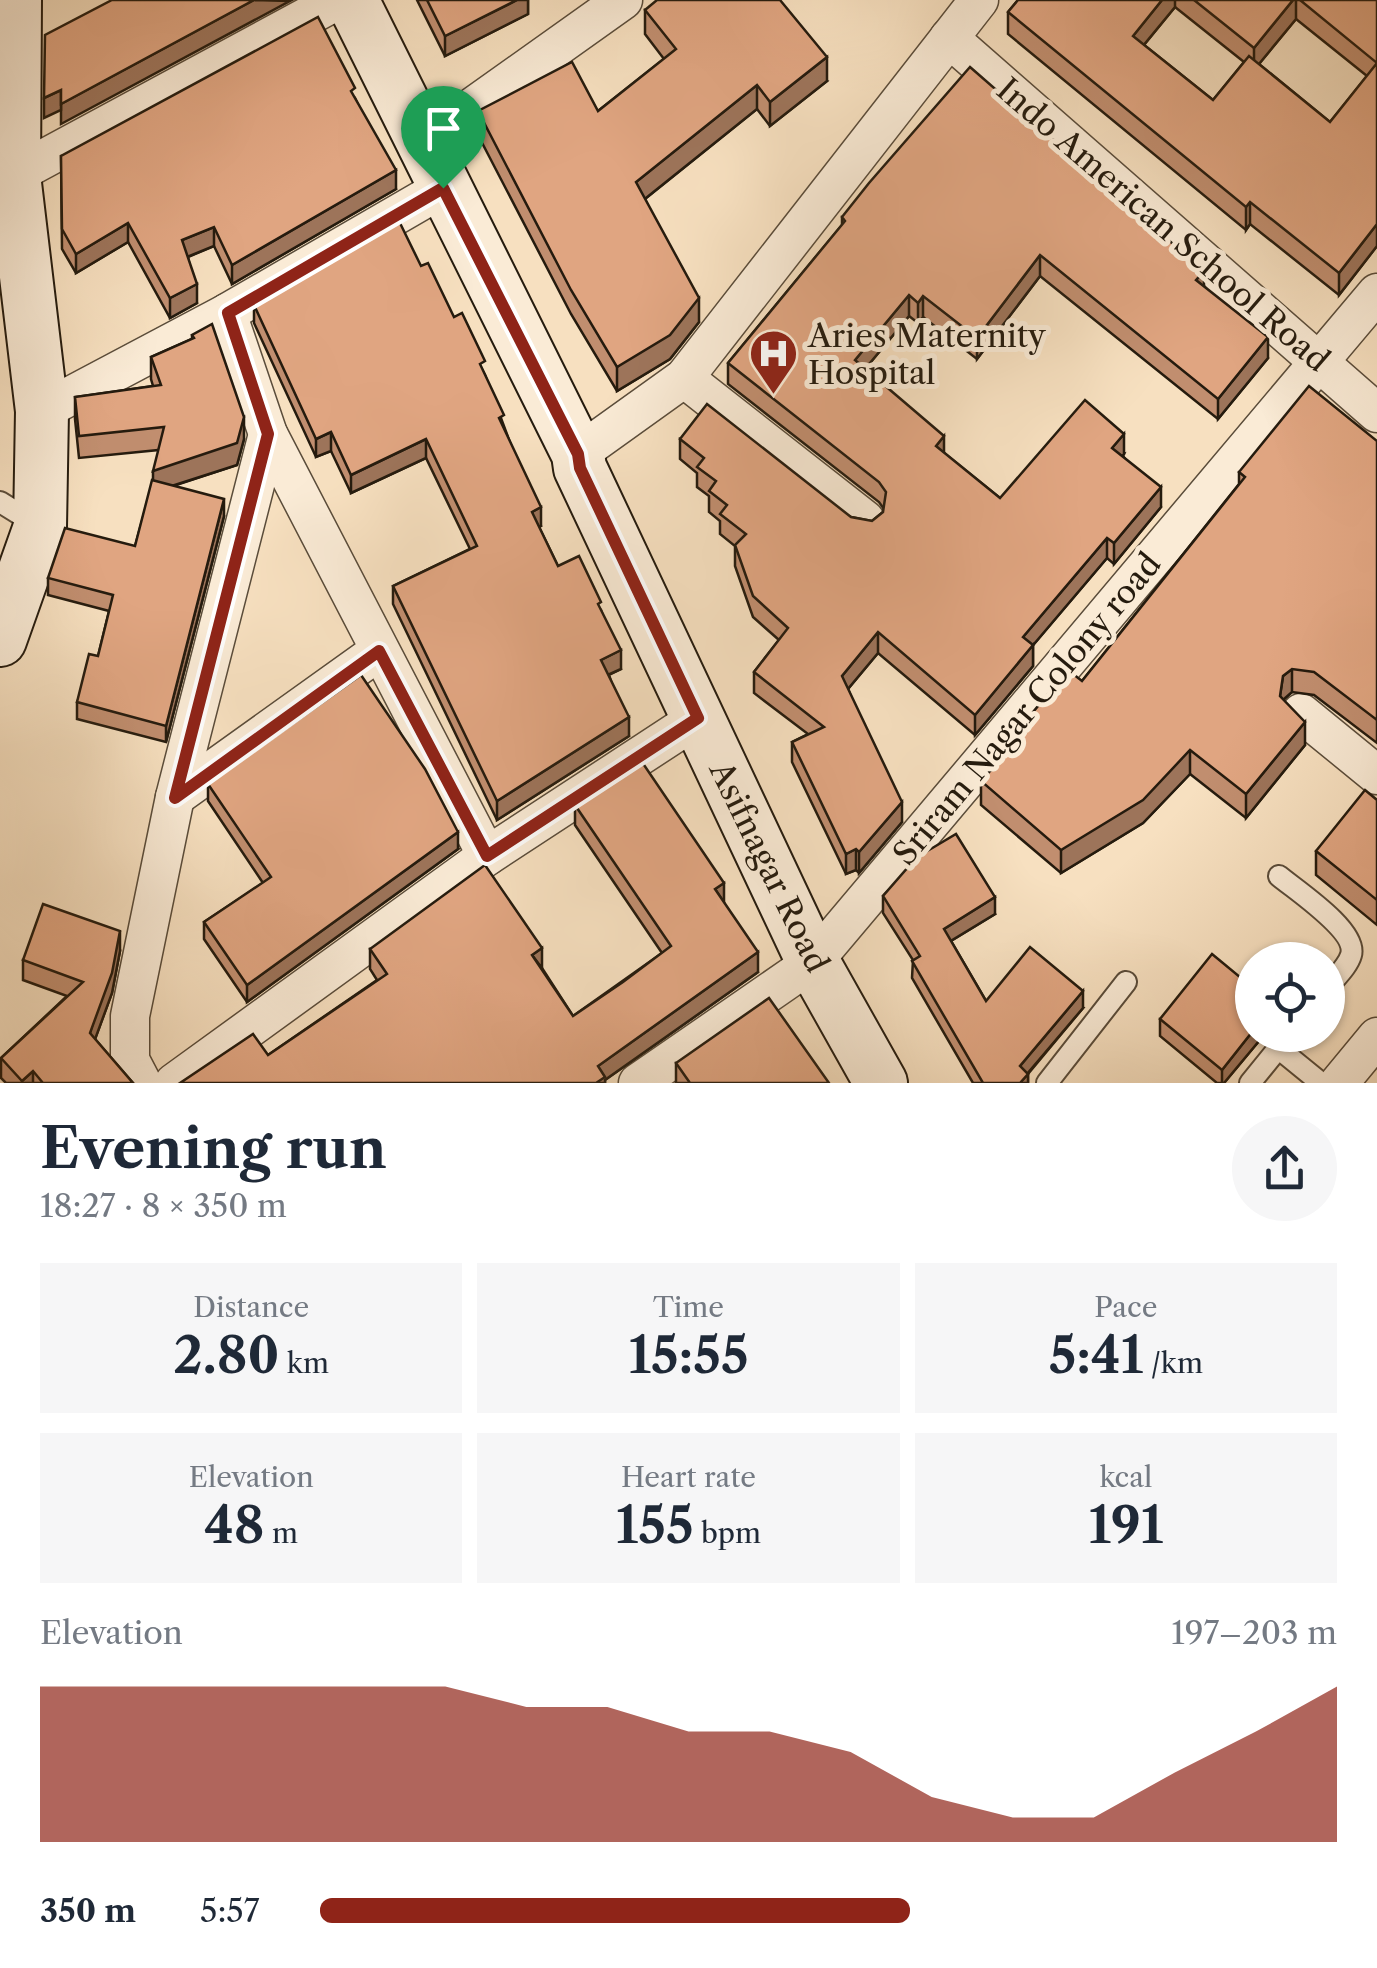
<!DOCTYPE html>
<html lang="en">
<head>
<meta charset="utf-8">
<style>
  :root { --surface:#fff; --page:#f6f6f7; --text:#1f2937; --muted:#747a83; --accent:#8f2418 }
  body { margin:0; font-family:"Libre Caslon Text",serif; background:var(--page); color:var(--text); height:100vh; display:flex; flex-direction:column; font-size:38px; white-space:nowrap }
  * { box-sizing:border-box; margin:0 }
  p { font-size:32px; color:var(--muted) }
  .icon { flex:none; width:55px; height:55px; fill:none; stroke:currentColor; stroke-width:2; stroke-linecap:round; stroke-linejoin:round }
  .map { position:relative; height:1083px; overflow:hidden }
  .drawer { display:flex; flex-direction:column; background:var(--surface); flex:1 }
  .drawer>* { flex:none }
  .fabs { position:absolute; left:1235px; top:942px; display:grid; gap:20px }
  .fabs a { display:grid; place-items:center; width:110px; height:110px; border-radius:50%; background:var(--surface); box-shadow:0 2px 8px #0004; font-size:50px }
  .pin { position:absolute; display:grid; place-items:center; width:85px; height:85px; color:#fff; margin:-102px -42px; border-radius:50% 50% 50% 0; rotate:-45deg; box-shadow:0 0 10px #0007 }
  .pin .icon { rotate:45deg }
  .round { display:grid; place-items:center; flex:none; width:105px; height:105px; border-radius:52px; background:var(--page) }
  .headline { display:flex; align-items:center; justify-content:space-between; height:170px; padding:0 40px }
  h1 { font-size:55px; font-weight:800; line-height:75px }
  .figures { display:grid; grid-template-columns:repeat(3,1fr); gap:15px; height:170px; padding:10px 40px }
  .figures div { display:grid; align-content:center; border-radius:0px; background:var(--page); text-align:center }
  .figures b { font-size:50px; font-weight:800 }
  .figures small { font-size:28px; font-weight:400 }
  .figures p { font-size:28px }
  .chart { height:280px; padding:20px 40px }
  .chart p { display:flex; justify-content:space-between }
  .chart svg { width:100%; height:180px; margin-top:10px; fill:var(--accent); opacity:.7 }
  ul { padding:0 40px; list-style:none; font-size:32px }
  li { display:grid; grid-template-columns:160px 120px 1fr; align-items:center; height:75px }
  li i { height:25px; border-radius:12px; background:var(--accent) }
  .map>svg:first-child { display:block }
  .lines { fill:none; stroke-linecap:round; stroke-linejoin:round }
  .lane-casing { stroke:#5a4c3a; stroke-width:24 }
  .street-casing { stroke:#5a4c3a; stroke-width:41 }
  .secondary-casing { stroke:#251b0e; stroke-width:56 }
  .lane { stroke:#faebd6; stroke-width:20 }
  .street { stroke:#faebd6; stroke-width:38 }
  .secondary { stroke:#faebd6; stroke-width:52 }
  .wall { fill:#c18e6f; stroke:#251b0e; stroke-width:2.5; fill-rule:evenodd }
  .shaded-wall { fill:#9d745a; stroke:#251b0e; stroke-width:2.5 }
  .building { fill:#e0a581; stroke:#251b0e; stroke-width:2.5 }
  .route-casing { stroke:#fff; stroke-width:20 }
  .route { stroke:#8f2418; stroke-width:12 }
  .labels { text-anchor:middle; stroke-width:10; stroke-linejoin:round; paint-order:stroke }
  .street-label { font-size:32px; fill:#251b0e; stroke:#faebd6 }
  .poi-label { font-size:32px; fill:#251b0e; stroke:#faebd6; text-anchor:start }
</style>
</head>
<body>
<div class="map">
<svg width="1377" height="1083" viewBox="0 0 1377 1083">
  <rect width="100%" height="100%" fill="#f7e0c0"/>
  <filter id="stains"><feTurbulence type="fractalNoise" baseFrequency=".002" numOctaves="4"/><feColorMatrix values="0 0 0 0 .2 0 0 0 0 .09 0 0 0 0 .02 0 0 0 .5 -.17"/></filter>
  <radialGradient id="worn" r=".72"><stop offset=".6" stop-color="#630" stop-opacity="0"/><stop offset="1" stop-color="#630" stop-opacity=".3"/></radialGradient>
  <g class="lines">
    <defs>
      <g id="lane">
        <path d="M0 502 34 523"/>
        <path d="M1279 876C1297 891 1358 931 1351 955 1348 966 1335 978 1328 987"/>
        <path d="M1278 1048 1321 1083"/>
        <path d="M1047 1083 1126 982"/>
        <path d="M1250 1083 1289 1035"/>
      </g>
      <g id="street">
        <path d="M949 38 1377 413"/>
        <path d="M422 143 623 0"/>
        <path d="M14 175 338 0"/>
        <path d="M227 313 268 434 487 856"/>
        <path d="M684 378 865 520"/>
        <path d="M42 411 227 313 443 188"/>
        <path d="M578 454 684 378 979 0"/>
        <path d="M1301 713 1377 775"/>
        <path d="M175 797 379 651"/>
        <path d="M142 1083 130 1060V1016L175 797 268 434"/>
        <path d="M174 1083 487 856 698 718"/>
        <path d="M638 1083 813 962 1377 293"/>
        <path d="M1339 1083 1377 1037"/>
      </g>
      <g id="secondary">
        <path d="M352 0 578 454 580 468 813 962 881 1083"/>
        <path d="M0 640 40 527 42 411 14 175 15 0"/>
      </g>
    </defs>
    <use href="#lane" class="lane-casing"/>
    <use href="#street" class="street-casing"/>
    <use href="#secondary" class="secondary-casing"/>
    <use href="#lane" class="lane"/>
    <use href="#street" class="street"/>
    <use href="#secondary" class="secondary"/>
  </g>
  <g class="wall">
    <path d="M417 0H528V14L445 56Z"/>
    <path d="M1018 0H1377V246L1339 295 1250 224 1246 230 1008 34V12ZM1175 7 1244 62 1213 100 1144 45ZM1296 19 1367 76 1330 122 1259 64Z"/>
    <path d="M645 10 827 81 770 126 757 109 645 199 699 322 670 359 617 391 571 314 478 135V111H598L664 59 645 34Z"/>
    <path d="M355 98 396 189 232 284 214 246 188 257 197 303 170 318 128 242 76 273 62 249 61 156Z"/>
    <path d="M842 217 1204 286 1268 358 1218 419 1040 276 977 359 923 317 918 323 909 316 865 369 944 453 1000 498 1124 454 1123 456 1161 507 1114 564 1107 558 1033 645V666L975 735 878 653 848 689 902 822 859 873 856 870 846 874 792 762V742L808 734 754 693V672L779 640 753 617 735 566V546L720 534V521L709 512V496L697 487V473L680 459V439L851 517 872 521 883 512 884 509 879 502 728 384V363L842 225Z"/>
    <path d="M254 305 454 317 485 375 541 526 539 527 558 566 601 610 621 669 609 675 629 736 497 820 393 604V586L470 549 426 458 351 493 331 451 316 457 254 323Z"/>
    <path d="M192 335 244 439 237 465 173 486 224 516 166 742 77 719V702L98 656 109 611 48 595V578L135 546 153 481 159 450 79 458 75 419V397L153 386 151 379V357L192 339Z"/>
    <path d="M1377 441V743L1314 695 1292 692 1283 700 1305 745 1246 818 1190 774 1143 823 1061 873 981 805V781L1009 750V741L1082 681 1239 484V472Z"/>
    <path d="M208 784 458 849 247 1002 204 939V922L263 883 208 801Z"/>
    <path d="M1377 800V925L1316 875V851Z"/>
    <path d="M575 805 724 903 758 972 605 1080V1083L268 1055 377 980 370 969V949L542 968 573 1016 662 953 575 825Z"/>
    <path d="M924 853 995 914 951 941 986 1001 1083 1008 1028 1074V1083H973L912 978 913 960 883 913V896Z"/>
    <path d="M120 951 112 993 95 1039 133 1083H6L1 1078V1058L67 996 23 980V960Z"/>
    <path d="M1160 1019 1252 1035H1264L1224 1083H1217L1160 1036Z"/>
    <path d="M676 1063 829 1083H676Z"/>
  </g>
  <g class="shaded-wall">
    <path d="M254 0 290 1 61 124V104Z"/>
    <path d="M517 0H528V14L445 56V36Z"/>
    <path d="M1162 0H1175V7L1133 58V36Z"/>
    <path d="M1293 0H1296V19L1254 70V48Z"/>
    <path d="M827 57V81L770 126V102Z"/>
    <path d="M757 85V109L636 206V182Z"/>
    <path d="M61 90V110L44 118V98Z"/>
    <path d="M396 170V189L232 284V265Z"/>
    <path d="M1250 202V224L1246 230V207Z"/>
    <path d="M128 223V242L76 273V254Z"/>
    <path d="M1377 224V246L1339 295V273Z"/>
    <path d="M214 227V246L182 259V240Z"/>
    <path d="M1040 255V276L977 359V338Z"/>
    <path d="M1204 271V291L1196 280Z"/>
    <path d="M197 284V303L170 318V298Z"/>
    <path d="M909 295V316L855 381V360Z"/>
    <path d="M923 296V317L918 323V303Z"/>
    <path d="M699 298V322L670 359 617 391V367Z"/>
    <path d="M1268 337V358L1218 419V399Z"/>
    <path d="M244 417V439L237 465 153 492V471Z"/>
    <path d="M331 432V451L316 457V439Z"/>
    <path d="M1124 434V454L1112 468V448Z"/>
    <path d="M944 436V456L936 446Z"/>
    <path d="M426 439V458L351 493V475Z"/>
    <path d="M1161 487V507L1114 564V543Z"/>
    <path d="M224 499V516L166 742V726Z"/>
    <path d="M541 507V526L532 530V512Z"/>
    <path d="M1107 538V558L1023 657V637Z"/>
    <path d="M878 632V653L842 696V676Z"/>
    <path d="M1033 645V666L975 735V715Z"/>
    <path d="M621 650V669L601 678V660Z"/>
    <path d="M1292 669V692L1283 700 1280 696 1283 676Z"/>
    <path d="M629 717V736L497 820V801Z"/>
    <path d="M1305 722V745L1246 818V794Z"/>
    <path d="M1190 750V774L1143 823 1061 873V850Z"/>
    <path d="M902 802V822L859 873V852Z"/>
    <path d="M458 832V849L247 1002V985Z"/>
    <path d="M856 849V870L846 874V854Z"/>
    <path d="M724 883V903L715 889Z"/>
    <path d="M995 897V914L944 945V929Z"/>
    <path d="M120 931V951L112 993 90 1053V1033Z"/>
    <path d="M542 948V968L532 955Z"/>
    <path d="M758 952V972L605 1080V1083H596L598 1066Z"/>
    <path d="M1083 991V1008L1021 1081 1028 1074V1083H1020V1066Z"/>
    <path d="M1252 1032V1035H1264L1224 1083H1222V1070Z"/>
    <path d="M33 1071V1083H22V1081Z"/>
  </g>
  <g class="building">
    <path d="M112 0H254L61 104V90L44 98 45 35Z"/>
    <path d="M427 0H517L445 36Z"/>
    <path d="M657 0H780L827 57 770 102 757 85 636 182 699 298 670 335 617 367 571 290 478 111 572 62 598 111 676 49 645 10Z"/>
    <path d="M1018 0H1162L1133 36 1213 100 1249 56 1330 122 1377 63V224L1339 273 1250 202 1246 207 1008 12Z"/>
    <path d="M1194 0H1293L1254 48Z"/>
    <path d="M1300 0H1377V63Z"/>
    <path d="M318 17 355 88 351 91 396 170 232 265 214 227 182 240 197 284 170 298 128 223 76 254 62 229 61 156Z"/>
    <path d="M970 67 1204 271 1196 280 1268 337 1218 399 1040 255 977 338 923 296 918 303 909 295 855 360 944 436 936 446 1000 498 1085 400 1124 434 1112 448 1161 487 1114 543 1107 538 1023 637 1033 645 975 715 878 632 842 676 902 802 859 852 856 849 846 854 792 742 824 727 754 672 788 628 753 596 735 545 746 534 720 514 727 505 709 491 716 481 697 467 704 458 680 439 707 404 851 517 872 521 883 512 886 492 879 482 728 363 845 221 842 217 869 183Z"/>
    <path d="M399 221 421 266 428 263 454 317 462 313 485 361 480 364 504 415 499 418 541 507 532 512 558 566 579 556 601 602 598 604 621 650 601 660 629 717 497 801 393 586 477 546 426 439 351 475 331 432 316 439 254 305Z"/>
    <path d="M212 324 244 417 237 443 153 471 164 427 79 436 75 397 161 385 151 357 194 338 192 335Z"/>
    <path d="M1309 386 1377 441V720L1314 672 1292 669 1283 676 1280 696 1305 722 1246 794 1190 750 1143 800 1061 850 981 781 1014 745 1009 741 1068 670 1082 681 1245 477 1239 472Z"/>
    <path d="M152 480 224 499 166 726 77 702 89 654 98 656 113 595 48 578 65 528 135 546Z"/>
    <path d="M361 675 425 769 458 832 247 985 204 922 271 877 208 784Z"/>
    <path d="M642 762 724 883 715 889 758 952 598 1066 605 1077 596 1083H180L253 1034 268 1055 387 974 370 949 485 865 542 948 532 955 573 1016 623 982 671 946 575 805Z"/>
    <path d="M1365 790 1377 800V900L1316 851Z"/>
    <path d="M956 834 995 897 944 929 986 1001 1030 947 1083 991 1020 1066 1028 1074 1020 1083H983L912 961 920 956 883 896 923 850 924 853Z"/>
    <path d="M43 904 120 931 112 973 90 1033 133 1083H43L33 1071 22 1081 1 1058 83 982 23 960Z"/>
    <path d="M1212 954 1252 987V1032L1222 1070 1160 1019Z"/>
    <path d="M769 998 829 1083H690L676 1063Z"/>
  </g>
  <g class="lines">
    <defs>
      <path id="route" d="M443 188 578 454 580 468 698 718 487 856 379 651 175 798 268 434 228 313Z"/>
    </defs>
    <use href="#route" class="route-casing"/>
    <use href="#route" class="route"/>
  </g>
  <defs>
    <symbol id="hospital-pin" viewBox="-11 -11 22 30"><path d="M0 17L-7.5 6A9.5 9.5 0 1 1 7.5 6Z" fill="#8f2418" stroke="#faebd6"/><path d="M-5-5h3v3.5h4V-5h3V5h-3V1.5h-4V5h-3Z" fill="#fff"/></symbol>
  </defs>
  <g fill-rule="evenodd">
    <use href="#hospital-pin" x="746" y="326" width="55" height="75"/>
  </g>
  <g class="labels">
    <g class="street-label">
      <text transform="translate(1163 225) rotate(41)" y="11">Indo American School Road</text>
      <text transform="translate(1027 709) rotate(-50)" y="11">Sriram Nagar Colony road</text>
      <text transform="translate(769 867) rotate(64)" y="11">Asifnagar Road</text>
    </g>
    <g class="poi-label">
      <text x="808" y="347">Aries Maternity<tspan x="808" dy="37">Hospital</tspan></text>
    </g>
  </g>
  <rect width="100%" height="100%" filter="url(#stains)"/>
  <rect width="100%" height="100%" fill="url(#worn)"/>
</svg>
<div class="fabs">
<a><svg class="icon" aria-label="locate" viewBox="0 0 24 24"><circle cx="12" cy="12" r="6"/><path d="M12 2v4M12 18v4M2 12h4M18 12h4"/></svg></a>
</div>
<div class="pin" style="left:443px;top:188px;background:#1e9e55"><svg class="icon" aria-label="arrive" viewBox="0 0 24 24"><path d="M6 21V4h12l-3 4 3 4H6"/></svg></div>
</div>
<section class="drawer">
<div class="headline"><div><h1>Evening run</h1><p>18:27 · 8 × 350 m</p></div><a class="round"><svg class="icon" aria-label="share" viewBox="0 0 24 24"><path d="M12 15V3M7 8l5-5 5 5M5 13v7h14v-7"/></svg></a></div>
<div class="figures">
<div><p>Distance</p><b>2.80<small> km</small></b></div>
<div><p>Time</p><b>15:55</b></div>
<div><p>Pace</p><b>5:41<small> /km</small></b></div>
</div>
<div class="figures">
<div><p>Elevation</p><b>48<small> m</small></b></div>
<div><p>Heart rate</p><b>155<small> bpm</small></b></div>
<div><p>kcal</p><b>191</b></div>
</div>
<div class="chart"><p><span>Elevation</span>197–203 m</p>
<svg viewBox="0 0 160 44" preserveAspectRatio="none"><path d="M0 44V6L10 6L20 6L30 6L40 6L50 6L60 11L70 11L80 17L90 17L100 22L110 33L120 38L130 38L140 27L150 17L160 6V44z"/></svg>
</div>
<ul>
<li><b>350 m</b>5:57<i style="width:58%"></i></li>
</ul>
</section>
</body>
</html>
